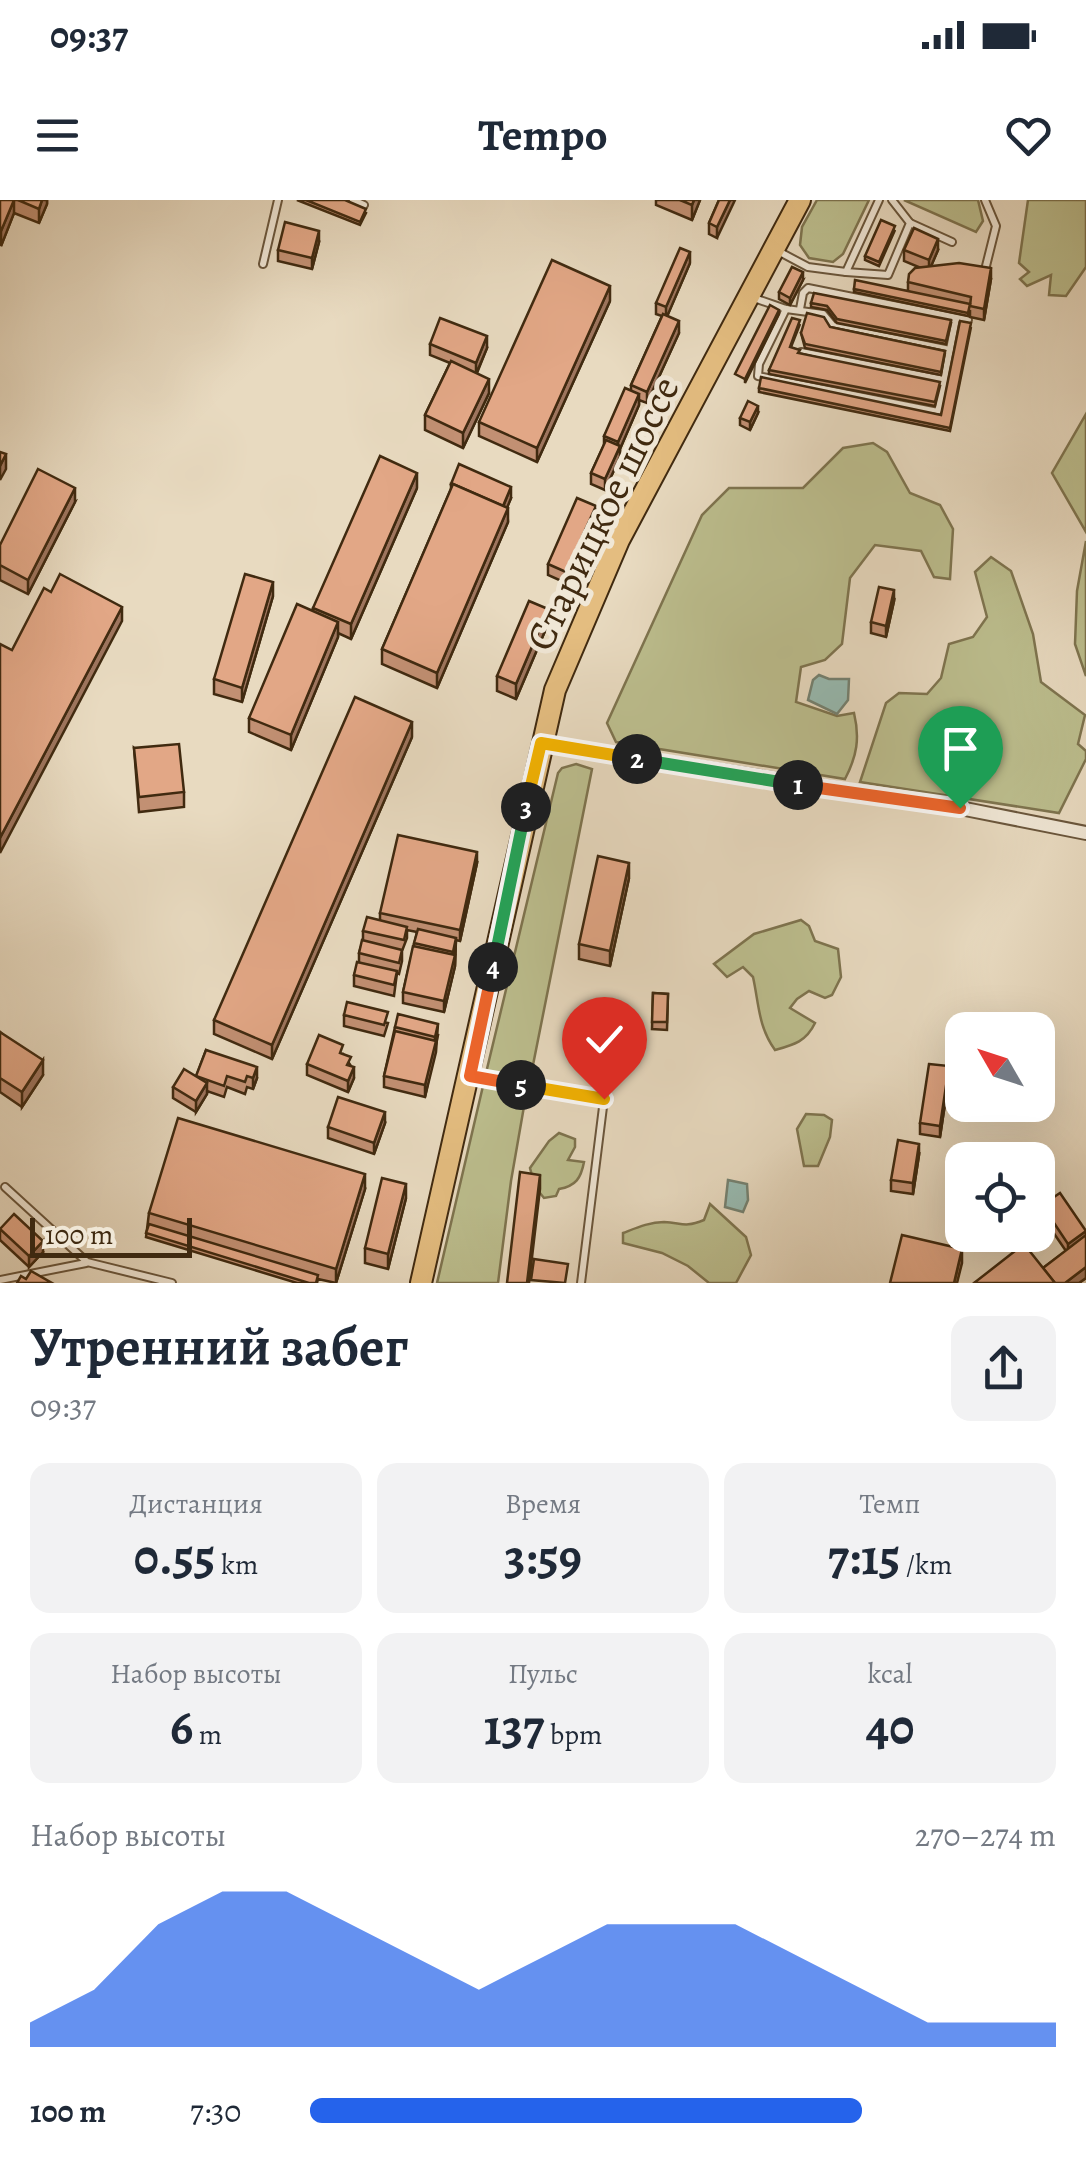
<!DOCTYPE html>
<html lang="ru">
<head>
<meta charset="utf-8">
<style>
  :root { --surface:#fff; --page:#f2f2f3; --text:#1f2937; --muted:#747a83; --accent:#2563eb }
  body { margin:0; font-family:Alegreya,serif; background:var(--page); color:var(--text); height:100vh; display:flex; flex-direction:column; font-size:38px; white-space:nowrap }
  * { box-sizing:border-box; margin:0 }
  p { font-size:32px; color:var(--muted) }
  .icon { flex:none; width:55px; height:55px; fill:none; stroke:currentColor; stroke-width:2; stroke-linecap:round; stroke-linejoin:round }
  .map { position:relative; height:1083px; overflow:hidden }
  .drawer { display:flex; flex-direction:column; background:var(--surface); flex:1 }
  .drawer>* { flex:none }
  .needle { width:65px; rotate:309deg }
  .buttons { position:absolute; left:945px; top:812px; display:grid; gap:20px }
  .buttons a { display:grid; place-items:center; width:110px; height:110px; border-radius:20px; background:var(--surface); box-shadow:0 10px 40px #0002; font-size:50px }
  .scale { position:absolute; left:30px; bottom:25px; width:162px; box-sizing:border-box; padding-left:10px; border:5px solid #402a10; border-top:0; font-size:28px; line-height:35px; white-space:nowrap; color:#402a10; -webkit-text-stroke:8px #f0e7d6; paint-order:stroke }
  .pin { position:absolute; display:grid; place-items:center; width:85px; height:85px; color:#fff; margin:-102px -42px; border-radius:50% 50% 50% 0; rotate:-45deg; box-shadow:0 0 10px #0007 }
  .pin .icon { rotate:45deg }
  .km { position:absolute; width:50px; height:50px; margin:-25px; border-radius:50%; background:#222; color:#fff; font-size:28px; line-height:50px; text-align:center }
  .round { display:grid; place-items:center; flex:none; width:105px; height:105px; border-radius:20px; background:var(--page) }
  .headline { display:flex; align-items:center; justify-content:space-between; height:170px; padding:0 30px }
  h1 { font-size:55px; font-weight:700; line-height:75px }
  .stats { display:grid; grid-template-columns:repeat(3,1fr); gap:15px; height:170px; padding:10px 30px }
  .stats div { display:grid; align-content:center; border-radius:20px; background:var(--page); text-align:center }
  .stats b { font-size:50px; font-weight:700 }
  .stats small { font-size:28px; font-weight:400 }
  .stats p { font-size:28px }
  .chart { height:280px; padding:20px 30px }
  .chart p { display:flex; justify-content:space-between }
  .chart svg { width:100%; height:180px; margin-top:10px; fill:var(--accent); opacity:.7 }
  ul { padding:0 30px; list-style:none; font-size:32px }
  li { display:grid; grid-template-columns:160px 120px 1fr; align-items:center; height:75px }
  li i { height:25px; border-radius:12px; background:var(--accent) }
  .status { display:flex; justify-content:space-between; align-items:center; height:70px; padding:0 50px; background:var(--surface); direction:ltr }
  .status svg { height:28px; fill:currentColor }
  header { display:flex; justify-content:space-between; align-items:center; height:130px; padding:0 30px; background:var(--surface); font-size:45px; font-weight:700 }
  .map>svg:first-child { display:block }
  .green { fill:#bcbe8e; stroke:#7e744f; stroke-width:2.5 }
  .water { fill:#97bbb2; stroke:#748171; stroke-width:2.5 }
  .lines { fill:none; stroke-linecap:round; stroke-linejoin:round }
  .lane-casing { stroke:#6a563c; stroke-width:10 }
  .street-casing { stroke:#6a563c; stroke-width:16 }
  .primary-casing { stroke:#402a10; stroke-width:24 }
  .lane { stroke:#f0e7d6; stroke-width:6 }
  .street { stroke:#f0e7d6; stroke-width:12 }
  .primary { stroke:#e4bd80; stroke-width:20 }
  .wall { fill:#c29073; stroke:#402a10; stroke-width:2.5 }
  .shaded-wall { fill:#9e755e; stroke:#402a10; stroke-width:2.5 }
  .building { fill:#e2a786; stroke:#402a10; stroke-width:2.5 }
  .split-1-casing { stroke:#fff; stroke-width:20 }
  .split-2-casing { stroke:#fff; stroke-width:20 }
  .split-3-casing { stroke:#fff; stroke-width:20 }
  .split-4-casing { stroke:#fff; stroke-width:20 }
  .split-5-casing { stroke:#fff; stroke-width:20 }
  .split-6-casing { stroke:#fff; stroke-width:20 }
  .split-1 { stroke:#f0652b; stroke-width:12 }
  .split-2 { stroke:#22a559; stroke-width:12 }
  .split-3 { stroke:#f5b400; stroke-width:12 }
  .split-4 { stroke:#22a559; stroke-width:12 }
  .split-5 { stroke:#f0652b; stroke-width:12 }
  .split-6 { stroke:#f5b400; stroke-width:12 }
  .labels { text-anchor:middle; stroke-width:10; stroke-linejoin:round; paint-order:stroke }
  .street-label { font-size:40px; fill:#402a10; stroke:#f0e7d6 }
</style>
</head>
<body>
<div class="status"><b>09:37</b><svg viewBox="0 0 49 12"><path d="M0 12V9h3v3zM5 12V6h3v6zM10 12V3h3v9zM15 12V0h3v12zM26 1h20v11H26zM47 4h2v5h-2z"/></svg></div>
<header><svg class="icon" aria-label="menu" viewBox="0 0 24 24"><path d="M4 6h16M4 12h16M4 18h16"/></svg>Tempo<svg class="icon" aria-label="heart" viewBox="0 0 24 24"><path d="M12 20l-8-8c-3-5 5-10 8-4 3-6 11-1 8 4z"/></svg></header>
<div class="map">
<svg width="1086" height="1083" viewBox="0 0 1086 1083">
  <rect width="100%" height="100%" fill="#e8dac0"/>
  <filter id="stains"><feTurbulence type="fractalNoise" baseFrequency=".002" numOctaves="4"/><feColorMatrix values="0 0 0 0 .2 0 0 0 0 .09 0 0 0 0 .02 0 0 0 .5 -.17"/></filter>
  <radialGradient id="worn" r=".72"><stop offset=".6" stop-color="#630" stop-opacity="0"/><stop offset="1" stop-color="#630" stop-opacity=".3"/></radialGradient>
  <g class="green">
    <path d="M817 0H869L843 54 833 62 809 58 800 45 802 27Z"/>
    <path d="M904 0H978L983 21 976 32Z"/>
    <path d="M1028 0H1086V67L1066 96 1049 95 1051 75 1027 86 1020 79 1029 72 1019 63Z"/>
    <path d="M1086 214V332L1052 273Z"/>
    <path d="M873 243 887 252 910 293 940 305 953 329 950 379 934 377 921 351 875 345 850 378 842 444 825 460 801 467 796 502 837 516 854 513C860 538 857 556 845 579L616 542 607 523 702 315 729 288H803L843 248Z"/>
    <path d="M1086 341V476L1075 444 1077 391Z"/>
    <path d="M991 357 1011 371 1033 434 1041 482 1085 515 1078 544 1086 551V559L1059 613 860 582 886 503 899 493 927 494 941 478 949 444 973 437 987 417 975 372Z"/>
    <path d="M576 564 592 569 530 880 486 873 558 573 562 568Z"/>
    <path d="M801 720 809 726 815 741 838 749 841 777 832 795 825 798 809 791 797 799 790 808 815 823C806 842 793 845 775 850 758 826 759 804 753 777L743 767 727 777 714 764 754 734Z"/>
    <path d="M483 886 526 895 511 981 498 1083H437Z"/>
    <path d="M806 914 824 915 832 920 830 937 818 966H804L797 929Z"/>
    <path d="M559 933 575 939V947L568 960 584 962C581 978 576 986 559 989L556 996 544 998 535 987 530 968 549 941Z"/>
    <path d="M710 1004 746 1037 751 1055 736 1083H709L688 1066 662 1053 623 1043V1033C636 1028 649 1022 664 1022 683 1023 684 1028 704 1020Z"/>
  </g>
  <g class="water">
    <path d="M819 475 829 479H849L848 500 837 514 808 500 813 480Z"/>
    <path d="M728 980 747 984 748 1000 743 1012 725 1007Z"/>
  </g>
  <g class="lines">
    <defs>
      <g id="lane">
        <path d="M353 0 364 5"/>
        <path d="M910 23 952 42"/>
        <path d="M776 50 808 67 846 72 879 0"/>
        <path d="M263 64 278 0"/>
        <path d="M985 70 996 26 985 0"/>
        <path d="M846 72 888 75 910 23 892 0"/>
        <path d="M751 97 786 109 823 114 833 126 950 150"/>
        <path d="M786 109 759 164 758 176 938 212 956 118"/>
        <path d="M800 109 803 93 808 88 968 120"/>
        <path d="M801 152 944 180"/>
        <path d="M471 876 604 899 581 1083"/>
        <path d="M5 987 87 1062 172 1083"/>
        <path d="M0 1080 86 1063"/>
      </g>
      <path id="street" d="M541 543 960 608 1086 633"/>
      <path id="primary" d="M421 1083 555 490 619 340 800 0"/>
    </defs>
    <use href="#lane" class="lane-casing"/>
    <use href="#street" class="street-casing"/>
    <use href="#primary" class="primary-casing"/>
    <use href="#lane" class="lane"/>
    <use href="#street" class="street"/>
    <use href="#primary" class="primary"/>
  </g>
  <g class="wall">
    <path d="M0 0H47V4L39 23 14 13 1 46Z"/>
    <path d="M297 0H345L366 13 360 25Z"/>
    <path d="M656 0H700L692 20 656 5Z"/>
    <path d="M719 0 717 38 709 34V23Z"/>
    <path d="M895 30 879 66 865 60V56Z"/>
    <path d="M319 42 312 69 278 61V50Z"/>
    <path d="M904 50H938L931 66 991 79 984 120 970 117V110L968 116 854 92V89L908 91V82L921 68 904 61Z"/>
    <path d="M690 63 667 116 679 133 647 203 639 200V205L620 249V257L605 290 591 284V273L604 245V236L631 191V185L662 116 656 114V103Z"/>
    <path d="M803 80 790 105 779 99V92Z"/>
    <path d="M610 101 537 262 479 236V222Z"/>
    <path d="M811 103 951 123 946 144 837 123 827 110 811 107Z"/>
    <path d="M800 124 791 147 798 153 940 186 935 206 769 174V170Z"/>
    <path d="M830 127 945 151 941 175 805 148 801 133Z"/>
    <path d="M971 127 950 231 759 192V188L941 215Z"/>
    <path d="M430 144 487 148 477 173 489 193 463 248 425 230V215L450 163 430 155Z"/>
    <path d="M758 213 750 230 740 225V218Z"/>
    <path d="M451 284 511 298 507 307 508 322 437 488 382 464V449L451 289Z"/>
    <path d="M417 288 351 439 338 433V437L291 550 249 532V518L313 411V408Z"/>
    <path d="M75 302 28 394 0 380V345Z"/>
    <path d="M596 317 566 383 548 375V364Z"/>
    <path d="M273 396 242 502 214 494V479Z"/>
    <path d="M894 401 886 437 871 433V422Z"/>
    <path d="M548 424 516 499 497 491V476Z"/>
    <path d="M412 537 272 859 214 834V820Z"/>
    <path d="M134 548 184 592V607L139 612Z"/>
    <path d="M477 663 460 741 456 740 455 766 444 812 403 803V792L417 732 407 730V738L402 751V761L399 774 397 773 394 796 354 786V775L359 762V753L363 740V731L380 720V713Z"/>
    <path d="M629 678 610 766 579 759V744Z"/>
    <path d="M653 793 668 794 667 830 652 829Z"/>
    <path d="M344 815 388 823 384 836 344 826Z"/>
    <path d="M395 827 438 835 425 897 384 887V876Z"/>
    <path d="M0 832 43 875 22 907 0 892Z"/>
    <path d="M206 850 257 878 253 889 247 887 245 894 227 887 224 897 207 891V894L196 912 173 898V887L196 877Z"/>
    <path d="M343 854 351 866 354 878 348 892 307 875V864Z"/>
    <path d="M949 877 940 937 920 934V923Z"/>
    <path d="M385 923 374 954 328 938V927Z"/>
    <path d="M919 955 913 994 891 991V980Z"/>
    <path d="M365 989 336 1083 318 1079 317 1083H297L146 1037 149 1013Z"/>
    <path d="M406 998 388 1069 365 1063V1048Z"/>
    <path d="M1042 1005 1086 1031V1078L1079 1083H974L1043 1068 1066 1051 1042 1016Z"/>
    <path d="M0 1029 43 1052 29 1067 0 1040Z"/>
  </g>
  <g class="shaded-wall">
    <path d="M14 0V13L1 46V31Z"/>
    <path d="M42 0H47V4L39 23V9Z"/>
    <path d="M694 0H700L692 20V5Z"/>
    <path d="M730 0H735L717 38V27Z"/>
    <path d="M319 31V42L312 69V58Z"/>
    <path d="M938 39V50L929 71V60Z"/>
    <path d="M690 52V63L666 119V107Z"/>
    <path d="M991 68V79L984 120V109Z"/>
    <path d="M803 72V80L790 105V98Z"/>
    <path d="M610 86V101L537 262V248Z"/>
    <path d="M779 110V114L745 183V179Z"/>
    <path d="M679 121V133L647 203V192Z"/>
    <path d="M487 136V148L476 174V163Z"/>
    <path d="M489 179V193L463 248V233Z"/>
    <path d="M639 194V205L620 249V257L605 290V279L618 251V242Z"/>
    <path d="M758 206V213L750 230V222Z"/>
    <path d="M6 254V269L0 280V266Z"/>
    <path d="M417 273V288L351 439V424Z"/>
    <path d="M511 287V298L503 318V307Z"/>
    <path d="M75 288V302L28 394V380Z"/>
    <path d="M596 306V317L566 383V372Z"/>
    <path d="M508 308V322L437 488V473Z"/>
    <path d="M273 382V396L242 502V488Z"/>
    <path d="M894 390V401L886 437V426Z"/>
    <path d="M122 407V421L0 653V638Z"/>
    <path d="M548 409V424L516 499V484Z"/>
    <path d="M338 422V437L291 550V535Z"/>
    <path d="M412 522V537L272 859V845Z"/>
    <path d="M477 652V663L460 741V730Z"/>
    <path d="M629 663V678L610 766V751Z"/>
    <path d="M456 738 455 766 444 812V801Z"/>
    <path d="M438 824 436 852 425 897V885Z"/>
    <path d="M43 860V875L22 907V892Z"/>
    <path d="M949 866V877L940 937V926Z"/>
    <path d="M257 867V878L253 889V878Z"/>
    <path d="M354 867V878L348 892V881Z"/>
    <path d="M207 883V894L196 912V901Z"/>
    <path d="M385 912V923L374 954V943Z"/>
    <path d="M919 944V955L913 994V983Z"/>
    <path d="M365 974V989L336 1083V1069Z"/>
    <path d="M540 975V989L529 1083H527Z"/>
    <path d="M406 984V998L388 1069V1054Z"/>
    <path d="M1086 1031V1042L1068 1055V1044Z"/>
    <path d="M43 1041V1052L29 1067V1056Z"/>
    <path d="M962 1049V1063L957 1083H954Z"/>
    <path d="M1086 1067V1078L1079 1083H1065Z"/>
  </g>
  <g class="building">
    <path d="M0 0H14L1 31H0Z"/>
    <path d="M18 0H42L39 9Z"/>
    <path d="M306 0H345L366 9 360 22Z"/>
    <path d="M680 0H694L692 5Z"/>
    <path d="M719 0H730L717 27 709 23Z"/>
    <path d="M881 20 895 26 879 62 865 56Z"/>
    <path d="M285 22 319 31 312 58 278 50Z"/>
    <path d="M914 28 938 39 929 60 904 50Z"/>
    <path d="M680 48 690 52 666 107 656 103Z"/>
    <path d="M552 60 610 86 537 248 479 222Z"/>
    <path d="M959 63 991 68 984 109 970 106 971 97 908 82 909 74 915 68Z"/>
    <path d="M792 67 803 72 790 98 779 92Z"/>
    <path d="M855 80 970 104 968 113 854 89Z"/>
    <path d="M814 93 951 120 946 141 837 119 827 106 811 103Z"/>
    <path d="M770 105 779 110 745 179 735 174Z"/>
    <path d="M807 113 824 117 830 127 945 151 941 172 805 144 801 133Z"/>
    <path d="M663 114 679 121 647 192 631 185Z"/>
    <path d="M440 118 487 136 476 163 430 144Z"/>
    <path d="M792 118 800 120 790 147 800 150 798 153 940 182 935 202 769 170Z"/>
    <path d="M960 121 971 123 950 228 759 188 761 177 941 215Z"/>
    <path d="M451 161 489 179 463 233 425 215Z"/>
    <path d="M625 188 639 194 618 242 604 236Z"/>
    <path d="M748 201 758 206 750 222 740 218Z"/>
    <path d="M606 240 620 246 605 279 591 273Z"/>
    <path d="M0 252 6 254 0 266Z"/>
    <path d="M380 256 417 273 351 424 313 408Z"/>
    <path d="M459 264 511 287 503 306 453 284H451Z"/>
    <path d="M38 269 75 288 28 380 0 365V345Z"/>
    <path d="M453 284 508 308 437 473 382 449Z"/>
    <path d="M577 298 596 306 566 372 548 364Z"/>
    <path d="M60 374 122 407 0 638V444L12 450 44 388 51 392Z"/>
    <path d="M245 374 273 382 242 488 214 479Z"/>
    <path d="M879 387 894 390 886 426 871 422Z"/>
    <path d="M529 401 548 409 516 484 497 476Z"/>
    <path d="M297 404 338 422 291 535 249 518Z"/>
    <path d="M355 497 412 522 272 845 214 820Z"/>
    <path d="M179 544 184 592 139 597 134 548Z"/>
    <path d="M398 635 477 652 460 730 380 713Z"/>
    <path d="M598 656 629 663 610 751 579 744Z"/>
    <path d="M367 717 407 727 404 740 363 731Z"/>
    <path d="M418 729 456 738 453 752 414 743Z"/>
    <path d="M362 740 402 750 399 763 359 753Z"/>
    <path d="M413 746 455 755 444 801 403 792Z"/>
    <path d="M357 762 397 771 394 785 354 775Z"/>
    <path d="M653 793 668 794 667 822H652Z"/>
    <path d="M347 802 388 812 384 825 344 815Z"/>
    <path d="M398 814 438 824 435 837 395 827Z"/>
    <path d="M395 831 436 841 425 885 384 876Z"/>
    <path d="M0 832 43 860 22 892 0 878Z"/>
    <path d="M319 835 343 845 340 853 351 857 347 865 354 867 348 881 307 864Z"/>
    <path d="M206 850 257 867 253 878 247 876 245 882 227 876 224 886 196 876Z"/>
    <path d="M929 864 949 866 940 926 920 923Z"/>
    <path d="M184 869 207 883 196 901 173 887Z"/>
    <path d="M338 897 385 912 374 943 328 927Z"/>
    <path d="M178 918 365 974 336 1069 149 1013Z"/>
    <path d="M898 940 919 944 913 983 891 980Z"/>
    <path d="M520 972 540 975 527 1083H507Z"/>
    <path d="M382 978 406 984 388 1054 365 1048Z"/>
    <path d="M1060 993 1086 1031 1068 1044 1042 1005Z"/>
    <path d="M14 1014 43 1041 29 1056 0 1029Z"/>
    <path d="M149 1024 318 1075 316 1083H309L146 1033Z"/>
    <path d="M902 1035 962 1049 954 1083H890Z"/>
    <path d="M1086 1035V1067L1065 1083H1055L1043 1068Z"/>
    <path d="M1024 1044 1055 1083H974Z"/>
    <path d="M534 1059 568 1064 565 1083 531 1080Z"/>
    <path d="M31 1071 52 1083H17L21 1076 26 1079Z"/>
  </g>
  <g class="lines">
    <defs>
      <path id="split-1" d="M798 585 960 608"/>
      <path id="split-2" d="M637 559 798 585"/>
      <path id="split-3" d="M526 607 541 543 637 559"/>
      <path id="split-4" d="M493 767 526 607"/>
      <path id="split-5" d="M493 767 470 876 521 885"/>
      <path id="split-6" d="M521 885 604 899"/>
    </defs>
    <use href="#split-1" class="split-1-casing"/>
    <use href="#split-2" class="split-2-casing"/>
    <use href="#split-3" class="split-3-casing"/>
    <use href="#split-4" class="split-4-casing"/>
    <use href="#split-5" class="split-5-casing"/>
    <use href="#split-6" class="split-6-casing"/>
    <use href="#split-1" class="split-1"/>
    <use href="#split-2" class="split-2"/>
    <use href="#split-3" class="split-3"/>
    <use href="#split-4" class="split-4"/>
    <use href="#split-5" class="split-5"/>
    <use href="#split-6" class="split-6"/>
  </g>
  <g class="labels">
    <g class="street-label">
      <text transform="translate(602 313) rotate(-64)" y="14">Старицкое шоссе</text>
    </g>
  </g>
  <rect width="100%" height="100%" filter="url(#stains)"/>
  <rect width="100%" height="100%" fill="url(#worn)"/>
</svg>
<div class="buttons">
<a><svg class="needle" viewBox="-14 -14 28 28"><path d="M0-13l5 13h-10z" fill="#e53935"/><path d="M0 13l5-13h-10z" fill="#747a83"/></svg></a>
<a><svg class="icon" aria-label="locate" viewBox="0 0 24 24"><circle cx="12" cy="12" r="6"/><path d="M12 2v4M12 18v4M2 12h4M18 12h4"/></svg></a>
</div>
<div class="scale">100 m</div>
<div class="pin" style="left:960px;top:608px;background:#1e9e55"><svg class="icon" aria-label="arrive" viewBox="0 0 24 24"><path d="M6 21V4h12l-3 4 3 4H6"/></svg></div>
<div class="pin" style="left:604px;top:899px;background:#d93025"><svg class="icon" aria-label="check" viewBox="0 0 24 24"><path d="M5 12l5 5 9-10"/></svg></div>
<b class="km" style="left:798px;top:585px">1</b>
<b class="km" style="left:637px;top:559px">2</b>
<b class="km" style="left:526px;top:607px">3</b>
<b class="km" style="left:493px;top:767px">4</b>
<b class="km" style="left:521px;top:885px">5</b>
</div>
<section class="drawer">
<div class="headline"><div><h1>Утренний забег</h1><p>09:37</p></div><a class="round"><svg class="icon" aria-label="share" viewBox="0 0 24 24"><path d="M12 15V3M7 8l5-5 5 5M5 13v7h14v-7"/></svg></a></div>
<div class="stats">
<div><p>Дистанция</p><b>0.55<small> km</small></b></div>
<div><p>Время</p><b>3:59</b></div>
<div><p>Темп</p><b>7:15<small> /km</small></b></div>
</div>
<div class="stats">
<div><p>Набор высоты</p><b>6<small> m</small></b></div>
<div><p>Пульс</p><b>137<small> bpm</small></b></div>
<div><p>kcal</p><b>40</b></div>
</div>
<div class="chart"><p><span>Набор высоты</span>270–274 m</p>
<svg viewBox="0 0 160 44" preserveAspectRatio="none"><path d="M0 44V38L10 30L20 14L30 6L40 6L50 14L60 22L70 30L80 22L90 14L100 14L110 14L120 22L130 30L140 38L150 38L160 38V44z"/></svg>
</div>
<ul>
<li><b>100 m</b>7:30<i style="width:74%"></i></li>
</ul>
</section>
</body>
</html>
